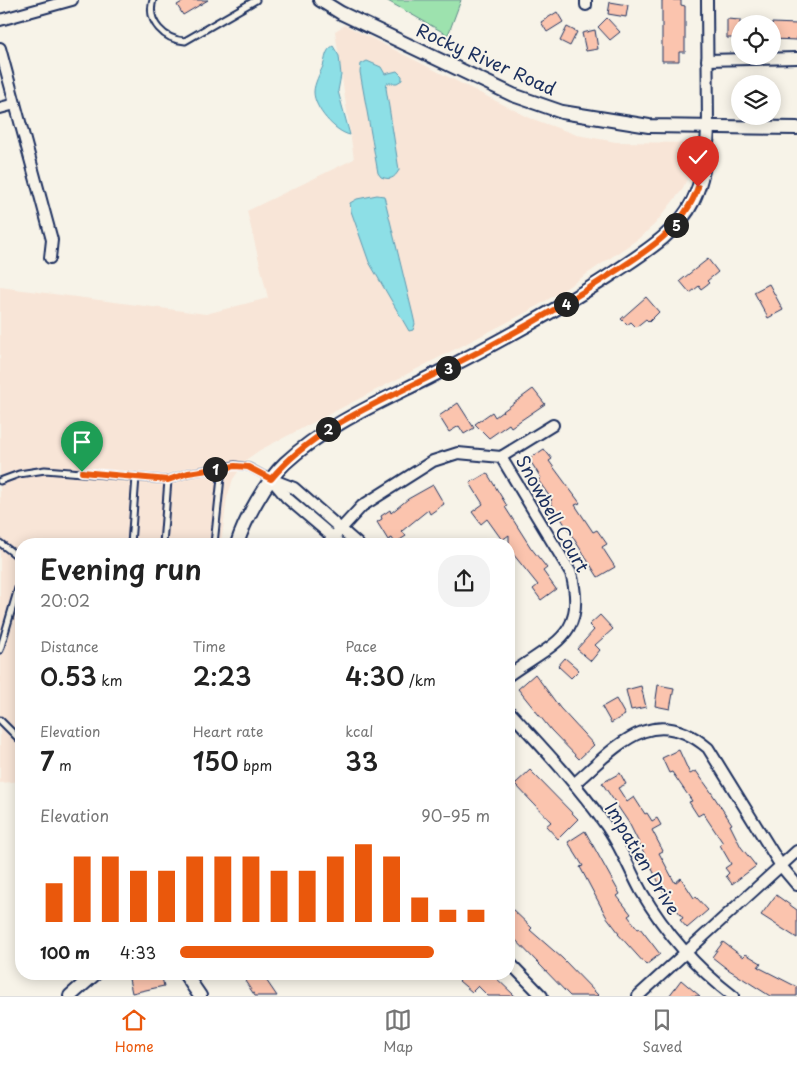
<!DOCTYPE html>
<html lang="en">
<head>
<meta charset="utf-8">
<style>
  :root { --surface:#fff; --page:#f2f2f2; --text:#222; --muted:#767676; --line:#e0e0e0; --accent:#ea580c }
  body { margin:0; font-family:"Playpen Sans",sans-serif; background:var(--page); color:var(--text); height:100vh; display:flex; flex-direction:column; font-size:19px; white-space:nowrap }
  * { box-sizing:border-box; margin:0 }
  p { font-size:16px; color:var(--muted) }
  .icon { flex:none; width:28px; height:28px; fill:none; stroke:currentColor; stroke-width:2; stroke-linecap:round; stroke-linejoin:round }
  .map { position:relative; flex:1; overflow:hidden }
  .drawer { position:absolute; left:15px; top:538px; width:500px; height:442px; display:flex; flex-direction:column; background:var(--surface); border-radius:20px; box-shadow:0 2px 12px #0003 }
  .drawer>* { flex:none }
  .fabs { position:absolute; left:731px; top:15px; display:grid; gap:10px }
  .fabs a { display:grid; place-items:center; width:50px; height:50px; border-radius:50%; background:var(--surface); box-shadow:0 2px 12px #0003; font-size:25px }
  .pin { position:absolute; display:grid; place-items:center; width:42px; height:42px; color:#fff; margin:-51px -21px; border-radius:50% 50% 50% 0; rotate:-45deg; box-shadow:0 0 5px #0007 }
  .pin .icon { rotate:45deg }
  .km { position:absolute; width:25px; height:25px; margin:-12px; border-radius:50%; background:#222; color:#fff; font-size:14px; line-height:25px; text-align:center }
  .round { display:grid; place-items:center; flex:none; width:52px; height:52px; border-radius:20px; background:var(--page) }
  .head { display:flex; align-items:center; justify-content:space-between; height:85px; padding:0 25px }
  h1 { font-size:28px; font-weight:600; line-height:38px }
  .figures { display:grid; grid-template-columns:repeat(3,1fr); gap:8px; height:85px; padding:5px 25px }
  .figures div { display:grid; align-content:center }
  .figures b { font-size:25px; font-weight:600 }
  .figures small { font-size:14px; font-weight:400 }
  .figures p { font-size:14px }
  .chart { height:140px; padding:10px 25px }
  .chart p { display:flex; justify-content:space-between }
  .chart svg { width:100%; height:90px; margin-top:5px; stroke:var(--accent); stroke-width:6 }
  ul { padding:0 25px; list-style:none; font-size:16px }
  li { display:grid; grid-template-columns:80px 60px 1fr; align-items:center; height:38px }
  li i { height:12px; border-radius:6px; background:var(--accent) }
  .tab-bar { display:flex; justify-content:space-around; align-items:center; height:70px; border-top:1px solid var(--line); background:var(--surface); font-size:14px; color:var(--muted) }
  .tab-bar a { display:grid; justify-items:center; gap:2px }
  .tab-bar .on { color:var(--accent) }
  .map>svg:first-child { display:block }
  .built { fill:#f8e5d7 }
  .green { fill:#9de2ae; stroke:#5c8886 }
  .water { fill:#8ddfe6; stroke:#5f99b0 }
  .building { fill:#fbc4ae; stroke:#1b2f5e }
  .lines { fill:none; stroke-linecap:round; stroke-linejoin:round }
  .service-casing { stroke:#1b2f5e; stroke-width:9 }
  .minor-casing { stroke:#1b2f5e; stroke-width:14 }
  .tertiary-casing { stroke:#1b2f5e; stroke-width:16 }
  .service { stroke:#f7f3e8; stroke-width:5 }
  .minor { stroke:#f7f3e8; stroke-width:10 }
  .tertiary { stroke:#f7f3e8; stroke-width:12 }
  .route-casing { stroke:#fff; stroke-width:10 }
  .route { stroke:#ea580c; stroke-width:6 }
  .labels { text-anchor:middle; stroke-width:4; stroke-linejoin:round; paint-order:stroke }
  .street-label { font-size:18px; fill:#1b2f5e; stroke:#f7f3e8 }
</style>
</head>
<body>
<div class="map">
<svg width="797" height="996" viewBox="0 0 797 996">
  <rect width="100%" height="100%" fill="#f7f3e8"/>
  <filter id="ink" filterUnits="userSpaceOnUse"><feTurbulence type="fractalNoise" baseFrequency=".02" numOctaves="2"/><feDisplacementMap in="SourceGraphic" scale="10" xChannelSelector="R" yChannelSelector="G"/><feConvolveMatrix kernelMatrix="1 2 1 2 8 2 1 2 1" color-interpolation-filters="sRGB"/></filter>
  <g filter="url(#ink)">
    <path class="built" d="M345 25 530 118 577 135 616 142 695 143 693 165 682 190 654 225 638 239 562 291 527 312 260 450 247 459 233 479 227 498 221 544H21V781L0 783V287L206 314 268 298 247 211 354 159 335 31Z"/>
    <path class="green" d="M386 0H461L448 35Z"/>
    <g class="water">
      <path d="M333 46 339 56 341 75 338 91 350 135C335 132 314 108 314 92 314 84 320 73 323 66 326 58 325 50 333 46Z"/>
      <path d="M367 61 381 67 385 74 397 71 402 76V80L397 83H387L386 88 399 170C394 179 390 180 381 177L378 173 360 72 361 64Z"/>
      <path d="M377 195 384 196 413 315 415 324 413 330 409 331 369 262 351 211 350 203 357 199Z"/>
    </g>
    <g class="building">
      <path d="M186 0H208L183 15 177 5Z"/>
      <path d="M662 0H681V5L685 6V52H679V61H662Z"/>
      <path d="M610 2 628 5 626 17 608 14Z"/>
      <path d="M557 12 563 22 547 32 541 22Z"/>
      <path d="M607 18 620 32 610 40 598 27Z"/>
      <path d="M727 19 740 20V38H727Z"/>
      <path d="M772 23 797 24V40L772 39Z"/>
      <path d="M567 27 577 32 570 46 560 41Z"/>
      <path d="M595 30 598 49 586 51 582 33Z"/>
      <path d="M708 259 718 272 707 281 709 283 701 289 699 286 690 293 680 281Z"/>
      <path d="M769 284 783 310 768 318 754 292Z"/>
      <path d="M646 297 659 312 649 322 646 319 636 327 631 322 627 325 621 319Z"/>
      <path d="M533 389 545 404 511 427 509 424 489 438 475 424 492 412 495 417Z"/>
      <path d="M458 403 474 428 464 434 459 426 449 432 439 416Z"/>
      <path d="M544 449 552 459 549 461 580 503 575 505 593 532 597 530 607 544 602 547 615 567 598 577 550 501 552 500 538 480 541 478 529 459Z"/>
      <path d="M487 473 507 506 505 507 531 548 547 568 543 571 556 589 541 600 533 589 538 585 509 549V535L502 540 487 519 481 524 472 512 483 504 470 483Z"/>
      <path d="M433 485 444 504 430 514 428 510 402 531 406 536 395 543 392 538 388 540 377 522 382 519 381 516 390 510 391 513 408 499Z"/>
      <path d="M600 615 613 629 595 645 600 650 591 661 577 649 594 630 589 625Z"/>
      <path d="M565 658 579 670 571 678 558 666Z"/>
      <path d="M535 674 560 708 594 745 579 759 551 730 518 689Z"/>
      <path d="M658 685 674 688 670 709 655 706Z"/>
      <path d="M641 686 646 707 631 710 626 690Z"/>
      <path d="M616 699 625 715 611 723 602 707Z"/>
      <path d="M679 750 690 774 696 771 709 789 732 824 730 825 741 847 756 866 732 884 726 876 729 873 725 868 731 864 720 845 723 843 703 813 698 816 689 802 692 801 672 772 669 773 662 758Z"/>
      <path d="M530 770 578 819 558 839 546 826 551 822 515 784Z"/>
      <path d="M620 773 626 784 618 788 627 802 634 797 645 814 647 813 652 821 657 818 661 825 652 830 663 851 659 853 675 883 681 878 694 898 696 897 708 910 687 928 680 920 683 918 663 891 629 823 602 783Z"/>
      <path d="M585 831 620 894 617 896 631 914 628 916 638 929 640 928 660 954 646 965 618 934 619 933 606 916 580 867 583 866 568 842Z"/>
      <path d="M776 895 797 910V938L761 915Z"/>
      <path d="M509 906 532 928 530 930 562 958 599 996H570L509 933Z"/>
      <path d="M723 942 743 957 746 954 761 963 758 967 797 987V996H770L726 968 712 957Z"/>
      <path d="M152 974H161L164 986 132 993 129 979Z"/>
      <path d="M255 974H262L277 996H255L245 981Z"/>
      <path d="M466 974H492L515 996H488L478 986 472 992 459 981Z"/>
      <path d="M681 980 694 991 700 996H669Z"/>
    </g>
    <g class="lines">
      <defs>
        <g id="service">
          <path d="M153 0C146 22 165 40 185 41L256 0"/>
          <path d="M0 481 19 474 45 470 168 480 188 473 235 465 249 467 271 479"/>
          <path d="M0 543 21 559"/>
          <path d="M131 544 136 477"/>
          <path d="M163 544 168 480"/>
          <path d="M214 544 222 468"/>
          <path d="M0 650 21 578"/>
          <path d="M0 720 21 741"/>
        </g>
        <g id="minor">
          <path d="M586 0V5"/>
          <path d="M707 0 708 128"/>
          <path d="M0 20 72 0"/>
          <path d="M0 48 52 240 50 258"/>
          <path d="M707 60 797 58"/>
          <path d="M0 108 15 104"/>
          <path d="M501 457 571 573C588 636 553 643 509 675"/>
          <path d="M271 479 294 488 358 544"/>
          <path d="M272 480 287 498 341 544"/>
          <path d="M327 544 362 506 433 461 458 453 501 457 553 425"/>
          <path d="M509 711C542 747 576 783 605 824 620 844 629 869 641 891 665 932 695 967 733 996"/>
          <path d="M574 784C616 747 653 701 708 748L781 866 797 885"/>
          <path d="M509 962 542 996"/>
          <path d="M638 996 797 851"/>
        </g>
        <g id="tertiary">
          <path d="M320 0 341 13 513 95 562 112 649 126 797 128"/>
          <path d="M237 544C245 519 266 481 285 463 326 425 378 403 428 378 491 346 553 313 612 274 640 255 678 233 693 201 704 178 707 153 708 128"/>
          <path d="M185 974 200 996"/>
          <path d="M70 996 95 974"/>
        </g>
      </defs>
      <use href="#service" class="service-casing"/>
      <use href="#minor" class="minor-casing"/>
      <use href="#tertiary" class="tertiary-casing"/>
      <use href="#service" class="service"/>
      <use href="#minor" class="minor"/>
      <use href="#tertiary" class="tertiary"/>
    </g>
  </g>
  <g class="lines" filter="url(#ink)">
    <defs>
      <path id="route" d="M82 472 168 480 188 473 235 466 248 467 271 479C315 426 383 401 443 370 501 341 557 310 611 274 646 252 684 228 698 187"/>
    </defs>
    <use href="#route" class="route-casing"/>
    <use href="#route" class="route"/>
  </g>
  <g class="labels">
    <g class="street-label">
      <text transform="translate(486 60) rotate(24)" y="6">Rocky River Road</text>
      <text transform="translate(552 514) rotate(61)" y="6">Snowbell Court</text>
      <text transform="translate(642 859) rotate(59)" y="6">Impatien Drive</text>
    </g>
  </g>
</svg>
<div class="fabs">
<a><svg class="icon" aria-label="locate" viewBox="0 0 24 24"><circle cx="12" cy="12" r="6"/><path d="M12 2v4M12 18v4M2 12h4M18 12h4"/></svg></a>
<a><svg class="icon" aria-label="layers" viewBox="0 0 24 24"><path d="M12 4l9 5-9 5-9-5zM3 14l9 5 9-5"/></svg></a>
</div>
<div class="pin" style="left:82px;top:472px;background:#1e9e55"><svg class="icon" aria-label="arrive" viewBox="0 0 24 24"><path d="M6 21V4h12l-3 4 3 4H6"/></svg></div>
<div class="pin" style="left:698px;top:187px;background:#d93025"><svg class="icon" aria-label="check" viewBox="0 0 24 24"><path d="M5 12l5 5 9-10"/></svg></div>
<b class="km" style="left:215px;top:469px">1</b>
<b class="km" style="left:328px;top:429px">2</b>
<b class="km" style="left:448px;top:368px">3</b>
<b class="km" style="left:566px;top:304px">4</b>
<b class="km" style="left:676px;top:225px">5</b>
<section class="drawer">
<div class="head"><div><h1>Evening run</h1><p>20:02</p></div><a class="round"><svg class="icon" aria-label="share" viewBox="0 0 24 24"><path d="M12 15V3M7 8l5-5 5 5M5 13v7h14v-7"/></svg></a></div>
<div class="figures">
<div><p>Distance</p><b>0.53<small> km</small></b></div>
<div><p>Time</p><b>2:23</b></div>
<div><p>Pace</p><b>4:30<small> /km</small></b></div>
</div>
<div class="figures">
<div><p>Elevation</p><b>7<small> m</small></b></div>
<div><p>Heart rate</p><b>150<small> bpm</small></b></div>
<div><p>kcal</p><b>33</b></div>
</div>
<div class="chart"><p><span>Elevation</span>90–95 m</p>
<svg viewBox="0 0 160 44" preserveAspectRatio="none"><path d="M5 44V25M15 44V12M25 44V12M35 44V19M45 44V19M55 44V12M65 44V12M75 44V12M85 44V19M95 44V19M105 44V12M115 44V6M125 44V12M135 44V32M145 44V38M155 44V38"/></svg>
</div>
<ul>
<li><b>100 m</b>4:33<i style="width:82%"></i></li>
</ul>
</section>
</div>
<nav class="tab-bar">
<a class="on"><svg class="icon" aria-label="home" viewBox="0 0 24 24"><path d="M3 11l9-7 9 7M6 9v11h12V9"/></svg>Home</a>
<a><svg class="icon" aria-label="map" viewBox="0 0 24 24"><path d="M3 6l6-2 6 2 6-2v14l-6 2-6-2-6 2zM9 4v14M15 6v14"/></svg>Map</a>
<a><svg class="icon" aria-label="saved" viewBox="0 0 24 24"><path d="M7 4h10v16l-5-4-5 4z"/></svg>Saved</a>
</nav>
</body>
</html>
